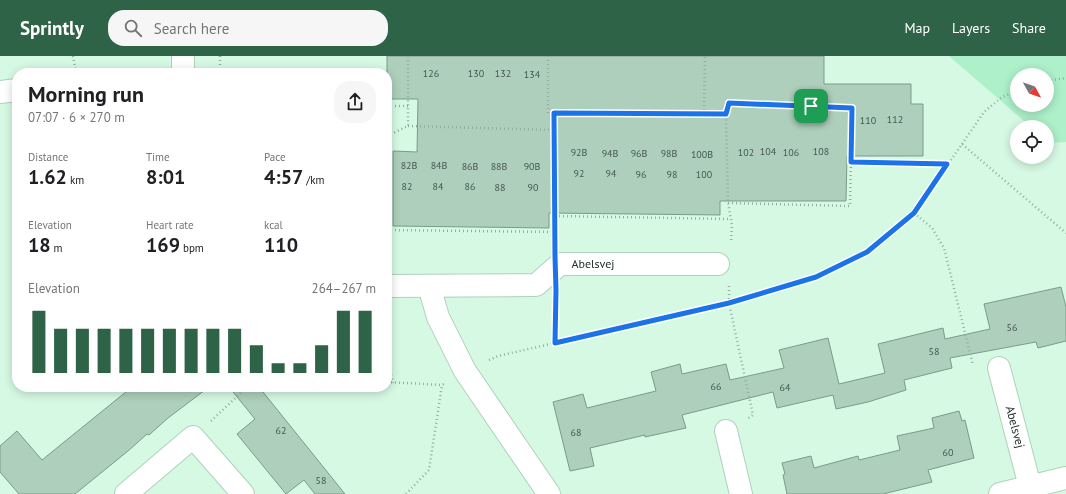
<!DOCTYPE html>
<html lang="en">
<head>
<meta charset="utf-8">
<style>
  :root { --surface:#fff; --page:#f6f6f6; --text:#202124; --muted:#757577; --accent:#2f6348 }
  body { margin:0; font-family:"PT Sans",sans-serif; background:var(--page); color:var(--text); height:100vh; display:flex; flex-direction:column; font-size:15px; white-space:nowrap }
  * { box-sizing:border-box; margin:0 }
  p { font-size:13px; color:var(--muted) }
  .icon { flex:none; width:22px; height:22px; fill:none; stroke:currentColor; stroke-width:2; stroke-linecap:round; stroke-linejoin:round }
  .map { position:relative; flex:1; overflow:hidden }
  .details { position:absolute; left:12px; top:12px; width:380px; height:324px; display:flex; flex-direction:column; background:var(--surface); border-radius:16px; box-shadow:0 2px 10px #0003 }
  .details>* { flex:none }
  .needle { width:26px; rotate:130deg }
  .buttons { position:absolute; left:1010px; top:12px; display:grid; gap:8px }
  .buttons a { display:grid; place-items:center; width:44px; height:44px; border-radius:50%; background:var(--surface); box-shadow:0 2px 10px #0003; font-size:20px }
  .pin { position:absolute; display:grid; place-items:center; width:34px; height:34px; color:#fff; margin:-17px; border-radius:8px; box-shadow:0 2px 6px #0006 }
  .round { display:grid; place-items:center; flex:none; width:42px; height:42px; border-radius:16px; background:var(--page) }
  .overview { display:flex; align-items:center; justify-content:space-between; height:68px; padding:0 16px }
  h1 { font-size:22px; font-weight:700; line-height:30px }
  .stats { display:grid; grid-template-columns:repeat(3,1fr); gap:6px; height:68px; padding:4px 16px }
  .stats div { display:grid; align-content:center }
  .stats b { font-size:20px; font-weight:700 }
  .stats small { font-size:11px; font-weight:400 }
  .stats p { font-size:11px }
  .chart { height:112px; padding:8px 16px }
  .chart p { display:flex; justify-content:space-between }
  .chart svg { width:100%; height:72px; margin-top:4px; stroke:var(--accent); stroke-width:6 }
  header { display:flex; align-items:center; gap:24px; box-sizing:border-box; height:56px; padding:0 20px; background:var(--accent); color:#fff }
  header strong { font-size:19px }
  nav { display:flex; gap:22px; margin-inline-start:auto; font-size:14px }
  .search { width:280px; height:36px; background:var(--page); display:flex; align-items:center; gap:10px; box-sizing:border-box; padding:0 14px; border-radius:16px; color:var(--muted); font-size:15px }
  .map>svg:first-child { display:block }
  .green { fill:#adf0c9; fill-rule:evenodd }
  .building { fill:#adcfbb; stroke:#7a9b88 }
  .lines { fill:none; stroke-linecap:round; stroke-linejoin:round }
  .street-casing { stroke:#afd1bc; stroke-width:24 }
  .path { stroke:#93ae9e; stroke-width:2.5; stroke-dasharray:1 3; stroke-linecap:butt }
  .street { stroke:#fff; stroke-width:22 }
  .route-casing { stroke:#fff; stroke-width:8 }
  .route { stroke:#1a73e8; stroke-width:5 }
  .labels { text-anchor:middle; stroke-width:3; stroke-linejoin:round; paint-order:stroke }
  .number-label { font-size:10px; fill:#46584e }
  .street-label { font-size:12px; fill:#233129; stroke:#fff }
</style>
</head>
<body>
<header>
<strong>Sprintly</strong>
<div class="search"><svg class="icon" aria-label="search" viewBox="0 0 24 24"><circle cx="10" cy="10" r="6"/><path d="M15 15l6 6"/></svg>Search here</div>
<nav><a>Map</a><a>Layers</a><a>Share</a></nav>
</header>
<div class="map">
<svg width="1066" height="438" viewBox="0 0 1066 438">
  <rect width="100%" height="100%" fill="#d6f9e4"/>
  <path class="green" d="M949 0H1066V86L1049 87 1047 85V71H1031ZM1017 19H1047V49H1017Z"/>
  <g class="building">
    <path d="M387 0H824V28H911V48H923V100H847L846 145H720V159L549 157V172L393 170V95L417 96 418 43H387Z"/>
    <path d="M1061 231 1066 251V285L1038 292 1036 286 950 302 952 312 904 324 906 334 868 346 836 353 833 339 777 352 773 336 682 359 686 372 645 381V379L590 392 594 410 570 415 553 346 583 338 587 352 656 335 651 316 680 308 682 318 726 308 730 324 784 312 779 294 828 282 839 328 885 317 878 288 943 272 945 283 990 273 984 248Z"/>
    <path d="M132 331H209L168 362 149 379 147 378 128 395 75 438H19L0 416V390L17 375 42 404Z"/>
    <path d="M229 331H259L345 438H315L304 424 286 438 237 378 255 363Z"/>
    <path d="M959 355 962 365 965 364 974 402 928 414 932 426 883 438H787L783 419 785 418 782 407 811 400 814 412 858 400 859 404 900 394 897 380 934 372 932 362Z"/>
  </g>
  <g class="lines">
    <defs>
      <g id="street">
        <path d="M183 17V0"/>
        <path d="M0 36 17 34"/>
        <path d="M387 230 536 229 560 208H718"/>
        <path d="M429 230 438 261 465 315 549 438"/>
        <path d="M999 312 1032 438"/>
        <path d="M726 375 741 438"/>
        <path d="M126 438 193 381 243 438"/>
        <path d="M1000 438 1066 422"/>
      </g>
    </defs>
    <use href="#street" class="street-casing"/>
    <g class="path">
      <path d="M73 0 76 17"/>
      <path d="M548 0V57L726 58"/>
      <path d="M220 17V0"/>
      <path d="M1047 25 1066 22"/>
      <path d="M387 50H408"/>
      <path d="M554 57 555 183"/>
      <path d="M704 58 705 0"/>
      <path d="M408 70 554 74"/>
      <path d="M387 80 408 70V0"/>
      <path d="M962 88 984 56 1002 41 1017 35"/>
      <path d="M851 106 947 108"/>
      <path d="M728 147 850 150 852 52 729 47 726 58 728 147 732 169 731 187"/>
      <path d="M914 157 932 172 944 192 973 309"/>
      <path d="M555 160 731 163"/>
      <path d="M387 174 555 176"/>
      <path d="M729 230V247L753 359 747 363"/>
      <path d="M555 287 556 246"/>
      <path d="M387 299 393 327"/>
      <path d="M489 304 498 300 729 247 816 221 867 196 914 157 962 88 1066 177"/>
      <path d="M387 326 442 329 444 328"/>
      <path d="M211 365 247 331"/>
      <path d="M406 438 429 414 442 329"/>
    </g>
    <use href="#street" class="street"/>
  </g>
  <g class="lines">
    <defs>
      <path id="route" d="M729 47 852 52 851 106 947 108 914 157 867 196 816 221 729 247 555 287 556 234 555 200 554 57 726 58Z"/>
    </defs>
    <use href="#route" class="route-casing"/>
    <use href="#route" class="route"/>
  </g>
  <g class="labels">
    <g class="number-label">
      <text x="431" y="21">126</text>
      <text x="476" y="21">130</text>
      <text x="503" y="21">132</text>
      <text x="532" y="22">134</text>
      <text x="895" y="67">112</text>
      <text x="868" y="68">110</text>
      <text x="768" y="99">104</text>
      <text x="821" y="99">108</text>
      <text x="579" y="100">92B</text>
      <text x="746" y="100">102</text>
      <text x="791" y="100">106</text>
      <text x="610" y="101">94B</text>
      <text x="639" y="101">96B</text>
      <text x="669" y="101">98B</text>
      <text x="702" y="102">100B</text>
      <text x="409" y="113">82B</text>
      <text x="439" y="113">84B</text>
      <text x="470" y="114">86B</text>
      <text x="499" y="114">88B</text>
      <text x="532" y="114">90B</text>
      <text x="579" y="121">92</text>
      <text x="611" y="121">94</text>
      <text x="641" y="122">96</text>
      <text x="672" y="122">98</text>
      <text x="704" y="122">100</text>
      <text x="407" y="134">82</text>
      <text x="438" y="134">84</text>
      <text x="470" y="134">86</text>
      <text x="500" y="135">88</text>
      <text x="533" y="135">90</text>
      <text x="1012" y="275">56</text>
      <text x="934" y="299">58</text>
      <text x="716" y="334">66</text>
      <text x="785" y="335">64</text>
      <text x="281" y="378">62</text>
      <text x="576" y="380">68</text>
      <text x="948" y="400">60</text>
      <text x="321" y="428">58</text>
    </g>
    <g class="street-label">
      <text x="593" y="212">Abelsvej</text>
      <text transform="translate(1015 371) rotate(75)" y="4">Abelsvej</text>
    </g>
  </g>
</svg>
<div class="buttons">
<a><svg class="needle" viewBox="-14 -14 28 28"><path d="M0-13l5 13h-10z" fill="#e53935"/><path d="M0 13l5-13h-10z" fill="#757577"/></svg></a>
<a><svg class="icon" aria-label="locate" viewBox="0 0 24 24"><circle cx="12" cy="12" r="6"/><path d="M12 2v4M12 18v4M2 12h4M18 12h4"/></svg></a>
</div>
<div class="pin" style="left:811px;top:50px;background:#1e9e55"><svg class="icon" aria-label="arrive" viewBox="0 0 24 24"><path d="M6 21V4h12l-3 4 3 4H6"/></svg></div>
<section class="details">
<div class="overview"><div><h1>Morning run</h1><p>07:07 · 6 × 270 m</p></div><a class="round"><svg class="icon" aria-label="share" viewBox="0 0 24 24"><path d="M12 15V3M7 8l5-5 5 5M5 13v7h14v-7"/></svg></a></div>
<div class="stats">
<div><p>Distance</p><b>1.62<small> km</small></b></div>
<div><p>Time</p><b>8:01</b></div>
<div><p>Pace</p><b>4:57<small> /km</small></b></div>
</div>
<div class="stats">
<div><p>Elevation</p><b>18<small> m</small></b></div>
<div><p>Heart rate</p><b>169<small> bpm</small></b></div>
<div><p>kcal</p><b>110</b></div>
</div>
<div class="chart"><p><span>Elevation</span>264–267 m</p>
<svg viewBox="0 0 160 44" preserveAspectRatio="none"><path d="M5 44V6M15 44V17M25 44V17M35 44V17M45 44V17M55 44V17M65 44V17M75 44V17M85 44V17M95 44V17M105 44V27M115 44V38M125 44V38M135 44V27M145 44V6M155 44V6"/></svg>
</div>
</section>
</div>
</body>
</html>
